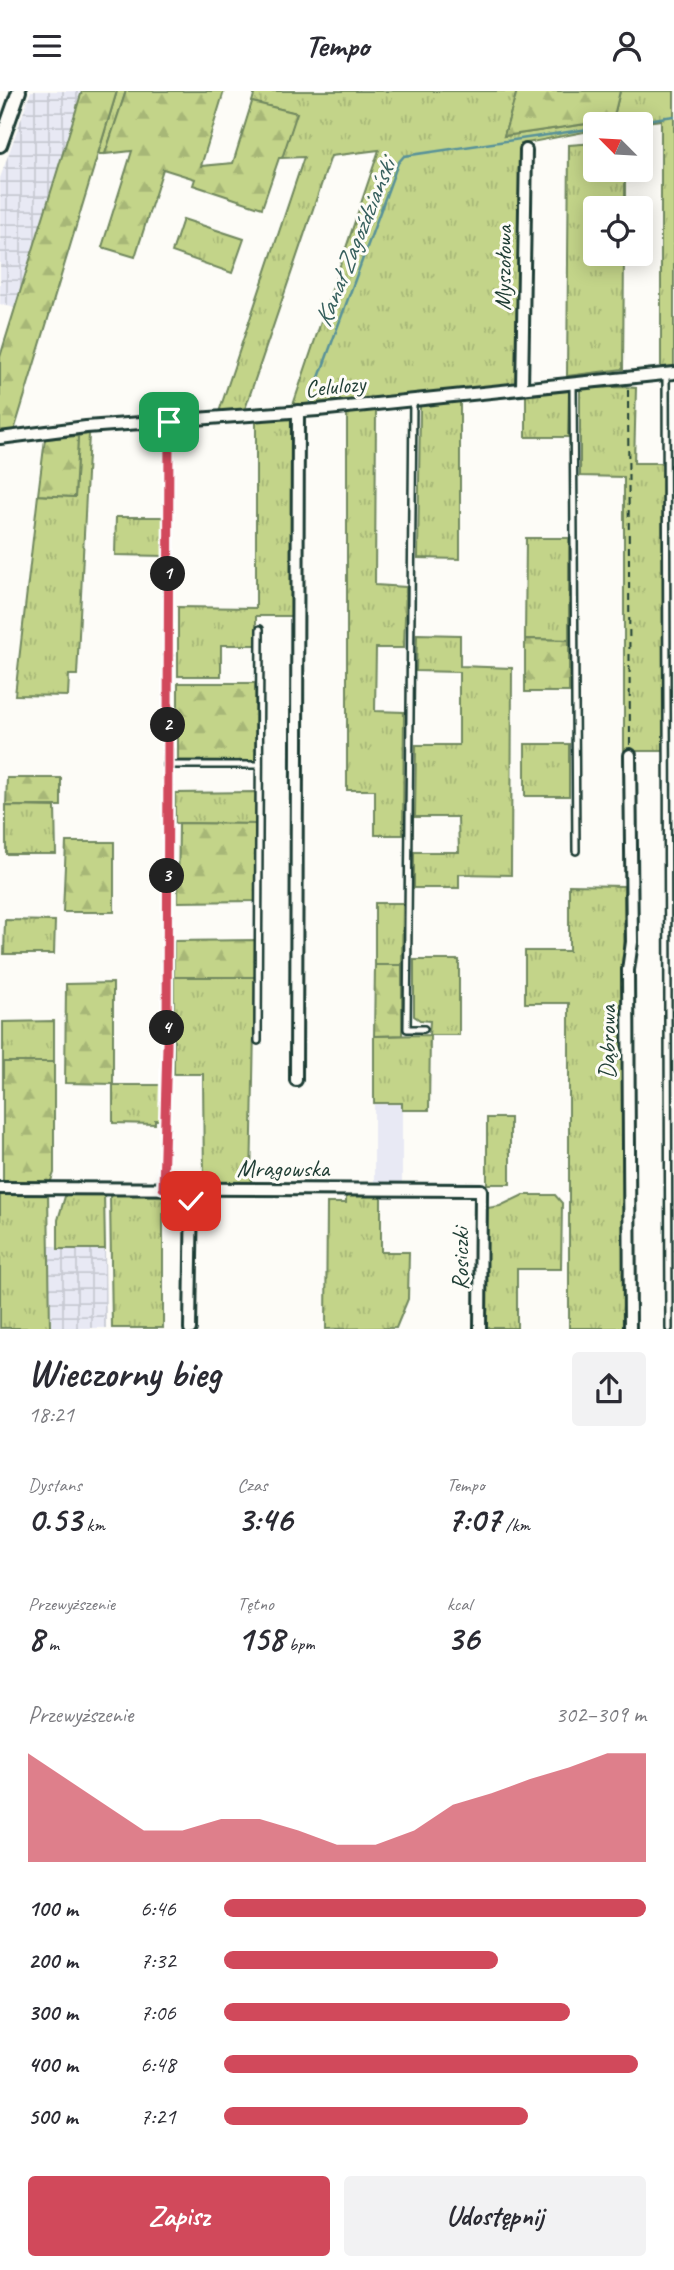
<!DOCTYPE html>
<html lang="pl">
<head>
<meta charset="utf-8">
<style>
  :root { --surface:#fff; --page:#f2f2f3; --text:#2b2b33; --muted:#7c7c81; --accent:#d1495b }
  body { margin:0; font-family:Caveat,sans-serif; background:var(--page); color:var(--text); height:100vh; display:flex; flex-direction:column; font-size:26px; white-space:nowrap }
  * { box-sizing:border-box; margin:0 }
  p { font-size:23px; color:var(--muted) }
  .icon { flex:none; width:38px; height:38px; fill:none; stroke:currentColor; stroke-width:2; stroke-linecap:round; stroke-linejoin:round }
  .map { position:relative; height:1238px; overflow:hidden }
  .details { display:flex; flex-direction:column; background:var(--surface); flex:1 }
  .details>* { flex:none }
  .needle { width:46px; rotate:294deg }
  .buttons { position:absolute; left:583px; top:21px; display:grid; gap:14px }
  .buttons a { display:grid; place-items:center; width:70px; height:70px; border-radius:7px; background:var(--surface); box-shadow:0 4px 18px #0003; font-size:35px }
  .pin { position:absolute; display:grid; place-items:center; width:60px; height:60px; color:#fff; margin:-30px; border-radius:14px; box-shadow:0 4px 10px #0006 }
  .km { position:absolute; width:35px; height:35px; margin:-18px; border-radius:50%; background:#222; color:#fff; font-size:19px; line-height:35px; text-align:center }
  .round { display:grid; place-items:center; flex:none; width:74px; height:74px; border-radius:7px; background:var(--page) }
  .summary { display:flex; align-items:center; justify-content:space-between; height:119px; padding:0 28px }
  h1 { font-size:38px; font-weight:800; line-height:52px }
  .figures { display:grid; grid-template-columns:repeat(3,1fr); gap:10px; height:119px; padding:7px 28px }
  .figures div { display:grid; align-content:center }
  .figures b { font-size:35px; font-weight:800 }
  .figures small { font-size:19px; font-weight:400 }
  .figures p { font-size:19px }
  .chart { height:196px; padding:14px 28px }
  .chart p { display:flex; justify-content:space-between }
  .chart svg { width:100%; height:126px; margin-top:7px; fill:var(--accent); opacity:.7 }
  .button { display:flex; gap:14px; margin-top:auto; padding:14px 28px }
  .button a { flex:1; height:80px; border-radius:7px; background:var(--accent); color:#fff; font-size:28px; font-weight:800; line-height:80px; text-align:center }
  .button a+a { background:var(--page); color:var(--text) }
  ul { padding:0 28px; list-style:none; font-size:23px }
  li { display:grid; grid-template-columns:112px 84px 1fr; align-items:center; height:52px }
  li i { height:18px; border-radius:9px; background:var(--accent) }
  header { display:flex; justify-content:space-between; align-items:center; height:91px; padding:0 28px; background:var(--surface); font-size:32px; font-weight:800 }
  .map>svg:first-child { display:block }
  .built { fill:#e8e9f4 }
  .industrial { fill:url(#industrial-grid) }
  .grass { fill:url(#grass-tufts); stroke:#71885e; stroke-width:2 }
  .forest { fill:url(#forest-firs); stroke:#71885e; stroke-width:2 }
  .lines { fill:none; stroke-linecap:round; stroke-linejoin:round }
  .stream { stroke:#589299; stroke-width:2.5 }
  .service-casing { stroke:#1f3d34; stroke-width:10 }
  .minor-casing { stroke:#1f3d34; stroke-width:16 }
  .tertiary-casing { stroke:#1f3d34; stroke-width:18 }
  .path { stroke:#1f3d34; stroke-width:2; stroke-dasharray:7 5; stroke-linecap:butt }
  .service { stroke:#fdfcf7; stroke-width:5 }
  .minor { stroke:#fdfcf7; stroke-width:10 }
  .tertiary { stroke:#fdfcf7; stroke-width:12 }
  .route-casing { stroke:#fff; stroke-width:14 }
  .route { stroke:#d1495b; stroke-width:9 }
  .labels { text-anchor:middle; stroke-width:6; stroke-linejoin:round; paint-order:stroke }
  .street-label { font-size:24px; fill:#1f3d34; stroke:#fdfcf7 }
  .water-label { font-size:26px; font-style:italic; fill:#37605e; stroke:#fdfcf7 }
</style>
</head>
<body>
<header><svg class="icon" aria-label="menu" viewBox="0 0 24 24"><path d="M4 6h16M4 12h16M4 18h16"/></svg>Tempo<svg class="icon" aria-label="person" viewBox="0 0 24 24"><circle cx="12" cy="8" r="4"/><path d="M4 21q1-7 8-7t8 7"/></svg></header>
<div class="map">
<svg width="674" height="1238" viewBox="0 0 674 1238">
  <defs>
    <pattern id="industrial-grid" width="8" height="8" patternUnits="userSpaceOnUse" patternTransform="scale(1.75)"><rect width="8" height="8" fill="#e8e9f4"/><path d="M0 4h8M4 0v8" fill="none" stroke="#c7c9d2"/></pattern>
    <pattern id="grass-tufts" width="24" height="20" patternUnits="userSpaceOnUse" patternTransform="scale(1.75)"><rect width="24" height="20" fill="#c3d489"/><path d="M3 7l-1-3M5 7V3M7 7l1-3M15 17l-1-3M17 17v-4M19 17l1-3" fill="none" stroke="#a7b777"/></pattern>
    <pattern id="forest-firs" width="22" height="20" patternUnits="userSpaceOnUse" patternTransform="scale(1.75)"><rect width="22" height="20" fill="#c3d489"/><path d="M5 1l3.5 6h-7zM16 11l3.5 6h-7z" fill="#a7b777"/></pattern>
  </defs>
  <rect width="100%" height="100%" fill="#fdfcf7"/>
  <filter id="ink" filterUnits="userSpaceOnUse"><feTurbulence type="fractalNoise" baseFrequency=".0143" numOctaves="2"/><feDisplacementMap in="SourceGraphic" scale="14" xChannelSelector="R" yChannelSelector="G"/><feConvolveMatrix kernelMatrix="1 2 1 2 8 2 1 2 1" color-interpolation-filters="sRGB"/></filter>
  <g filter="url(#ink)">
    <rect class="built" x="374" y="1012" width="28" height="81"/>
    <g class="industrial">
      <path d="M31 0H82L15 217 0 213V87Z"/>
      <path d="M49 1155 58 1156V1158H105L106 1237H50Z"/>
    </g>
    <g class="grass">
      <path d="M117 0H126L105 63H98Z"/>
      <path d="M255 0H517L504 45 613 29 620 0H674V277H661V29L631 33H595V39L521 53 518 288 514 294 293 314 379 59 331 65 245 318 219 321 304 66 282 67 296 22 252 11Z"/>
      <path d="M595 52V79H625V117H595V163H624L623 278 567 285 569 54Z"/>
      <path d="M183 128 244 148 232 182 172 161Z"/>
      <path d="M624 296 636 297 634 372H662L663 660H624V386L580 385V297Z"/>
      <path d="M564 299 569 300 568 346H526V302Z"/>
      <path d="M460 308V468L418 467 420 316 425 309Z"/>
      <path d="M376 316 375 494 406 496 404 557H376L375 620 404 621 403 744H375V699H347V321Z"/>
      <path d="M291 328V525H256V554H221V585H178V516L256 517V329Z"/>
      <path d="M89 343 77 584H69L68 605 15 604 38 404 75 406 78 345Z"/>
      <path d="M116 426H164V465L115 464Z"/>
      <path d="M526 447H569V549L525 548Z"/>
      <path d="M417 543 460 544V575L512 577 511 784 459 783V797H414V761H459L458 726H415L416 654H459V581L416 580Z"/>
      <rect x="525" y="653" width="44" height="52"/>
      <path d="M256 701 255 733 175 732V702Z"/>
      <path d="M6 715 55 716 56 763H6Z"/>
      <path d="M569 794 624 795 626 1237H569V912H525V860H569Z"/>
      <path d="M375 812H403L402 874H375Z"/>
      <path d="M5 829 55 830 54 863H4Z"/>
      <path d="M414 869H459V944H430L429 1019H402V1012H374V945L429 944 430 930 420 929 414 925Z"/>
      <path d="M174 886H255L251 1093H204L203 983H174Z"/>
      <path d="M54 930V971H3V931Z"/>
      <path d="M113 994H162V1029H155V1033L113 1032Z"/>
      <rect x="487" y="1027" width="23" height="66"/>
      <path d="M104 1100 105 1158H58V1129L66 1102Z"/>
      <path d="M0 1101H48L50 1237H0Z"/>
      <path d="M117 1102H163V1237H112L110 1105Z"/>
      <path d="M381 1102V1161H409L408 1208 396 1237 326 1238 327 1112H346V1103Z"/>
      <path d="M523 1104H555L562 1112 561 1178H517V1237H486L487 1117 500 1115Z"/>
    </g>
    <g class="forest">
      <path d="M82 0H117L14 340 0 341V266Z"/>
      <path d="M126 0H224L201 75 233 72 252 11 297 22 282 67H279L262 117 193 94 195 88 163 78 135 166 102 156 132 60 105 63Z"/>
      <path d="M517 0H620L613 29 504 45Z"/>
      <path d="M78 345 75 406 38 404 45 348Z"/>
      <path d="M525 548 569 549V601H525Z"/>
      <path d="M178 592H255V670L178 669Z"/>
      <path d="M7 687H61V715H6Z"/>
      <path d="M179 732 255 733V810L178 811Z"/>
      <path d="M66 751H114V821H63Z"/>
      <path d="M255 849V886H174V850Z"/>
      <path d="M375 874H402V944L374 945Z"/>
      <path d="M113 892V993L65 992 66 893Z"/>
      <path d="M3 971H54V1082L50 1092 3 1091Z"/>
    </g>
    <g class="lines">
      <g class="stream">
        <path d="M619 33 674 25"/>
        <path d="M310 311 398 72 404 65 595 37"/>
      </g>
      <defs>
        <g id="service">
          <path d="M666 282 669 1238"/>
          <path d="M573 293 576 760"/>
          <path d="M413 308 407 938H424"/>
          <path d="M167 674H259"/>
          <path d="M258 950 260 538"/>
          <path d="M163 1097 167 955 169 331"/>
        </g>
        <g id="minor">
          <path d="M522 297 526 59"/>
          <path d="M0 347 86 336 318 319 674 282"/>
          <path d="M630 664 632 851 628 879 630 1238"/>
          <path d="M296 989 298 320"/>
          <path d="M0 1097 481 1099 480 1238"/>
          <path d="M190 1238 192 1097"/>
        </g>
        <path id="tertiary" d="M0 54 19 0"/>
      </defs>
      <use href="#service" class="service-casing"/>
      <use href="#minor" class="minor-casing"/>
      <use href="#tertiary" class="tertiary-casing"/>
      <path class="path" d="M628 299 630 654"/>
      <use href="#service" class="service"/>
      <use href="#minor" class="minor"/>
      <use href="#tertiary" class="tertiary"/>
    </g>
  </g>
  <g class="lines" filter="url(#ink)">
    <defs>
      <path id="route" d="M169 331 167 955 163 1097H192L191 1110"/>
    </defs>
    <use href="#route" class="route-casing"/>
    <use href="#route" class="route"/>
  </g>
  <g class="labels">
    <g class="street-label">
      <text transform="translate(503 177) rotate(-89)" y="8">Myszołowa</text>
      <text transform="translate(335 295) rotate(-6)" y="8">Celulozy</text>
      <text transform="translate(607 951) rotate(-90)" y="8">Dąbrowa</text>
      <text x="283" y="1085">Mrągowska</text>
      <text transform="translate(460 1168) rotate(-90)" y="8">Rosiczki</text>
    </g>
    <g class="water-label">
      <text transform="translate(354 152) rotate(-68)" y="9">Kanał Zagoździański</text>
    </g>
  </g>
</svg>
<div class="buttons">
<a><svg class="needle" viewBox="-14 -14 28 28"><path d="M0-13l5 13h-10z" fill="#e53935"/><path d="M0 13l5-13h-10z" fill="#7c7c81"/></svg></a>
<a><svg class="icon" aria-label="locate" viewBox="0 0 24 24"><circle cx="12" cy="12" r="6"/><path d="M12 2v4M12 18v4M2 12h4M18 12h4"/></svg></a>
</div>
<div class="pin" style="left:169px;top:331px;background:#1e9e55"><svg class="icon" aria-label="arrive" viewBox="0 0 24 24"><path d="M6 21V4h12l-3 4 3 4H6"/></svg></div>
<div class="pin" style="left:191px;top:1110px;background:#d93025"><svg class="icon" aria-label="check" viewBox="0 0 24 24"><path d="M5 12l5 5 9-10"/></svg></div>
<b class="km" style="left:168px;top:483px">1</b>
<b class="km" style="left:168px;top:634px">2</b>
<b class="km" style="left:167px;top:785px">3</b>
<b class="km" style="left:167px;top:937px">4</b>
</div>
<section class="details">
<div class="summary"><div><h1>Wieczorny bieg</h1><p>18:21</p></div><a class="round"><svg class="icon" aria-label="share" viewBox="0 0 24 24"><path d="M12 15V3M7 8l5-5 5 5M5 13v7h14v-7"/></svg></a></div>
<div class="figures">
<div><p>Dystans</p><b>0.53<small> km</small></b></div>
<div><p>Czas</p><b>3:46</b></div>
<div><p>Tempo</p><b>7:07<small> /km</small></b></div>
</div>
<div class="figures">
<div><p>Przewyższenie</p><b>8<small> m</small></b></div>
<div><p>Tętno</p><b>158<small> bpm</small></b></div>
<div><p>kcal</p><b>36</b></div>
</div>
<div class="chart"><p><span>Przewyższenie</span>302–309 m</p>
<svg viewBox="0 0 160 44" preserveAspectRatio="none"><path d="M0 44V6L10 15L20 24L30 33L40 33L50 29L60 29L70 33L80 38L90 38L100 33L110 24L120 20L130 15L140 11L150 6L160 6V44z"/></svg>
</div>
<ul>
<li><b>100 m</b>6:46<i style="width:100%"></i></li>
<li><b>200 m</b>7:32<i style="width:65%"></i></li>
<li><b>300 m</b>7:06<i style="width:82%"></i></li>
<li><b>400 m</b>6:48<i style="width:98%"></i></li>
<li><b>500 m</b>7:21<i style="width:72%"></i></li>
</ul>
<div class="button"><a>Zapisz</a><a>Udostępnij</a></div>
</section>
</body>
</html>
